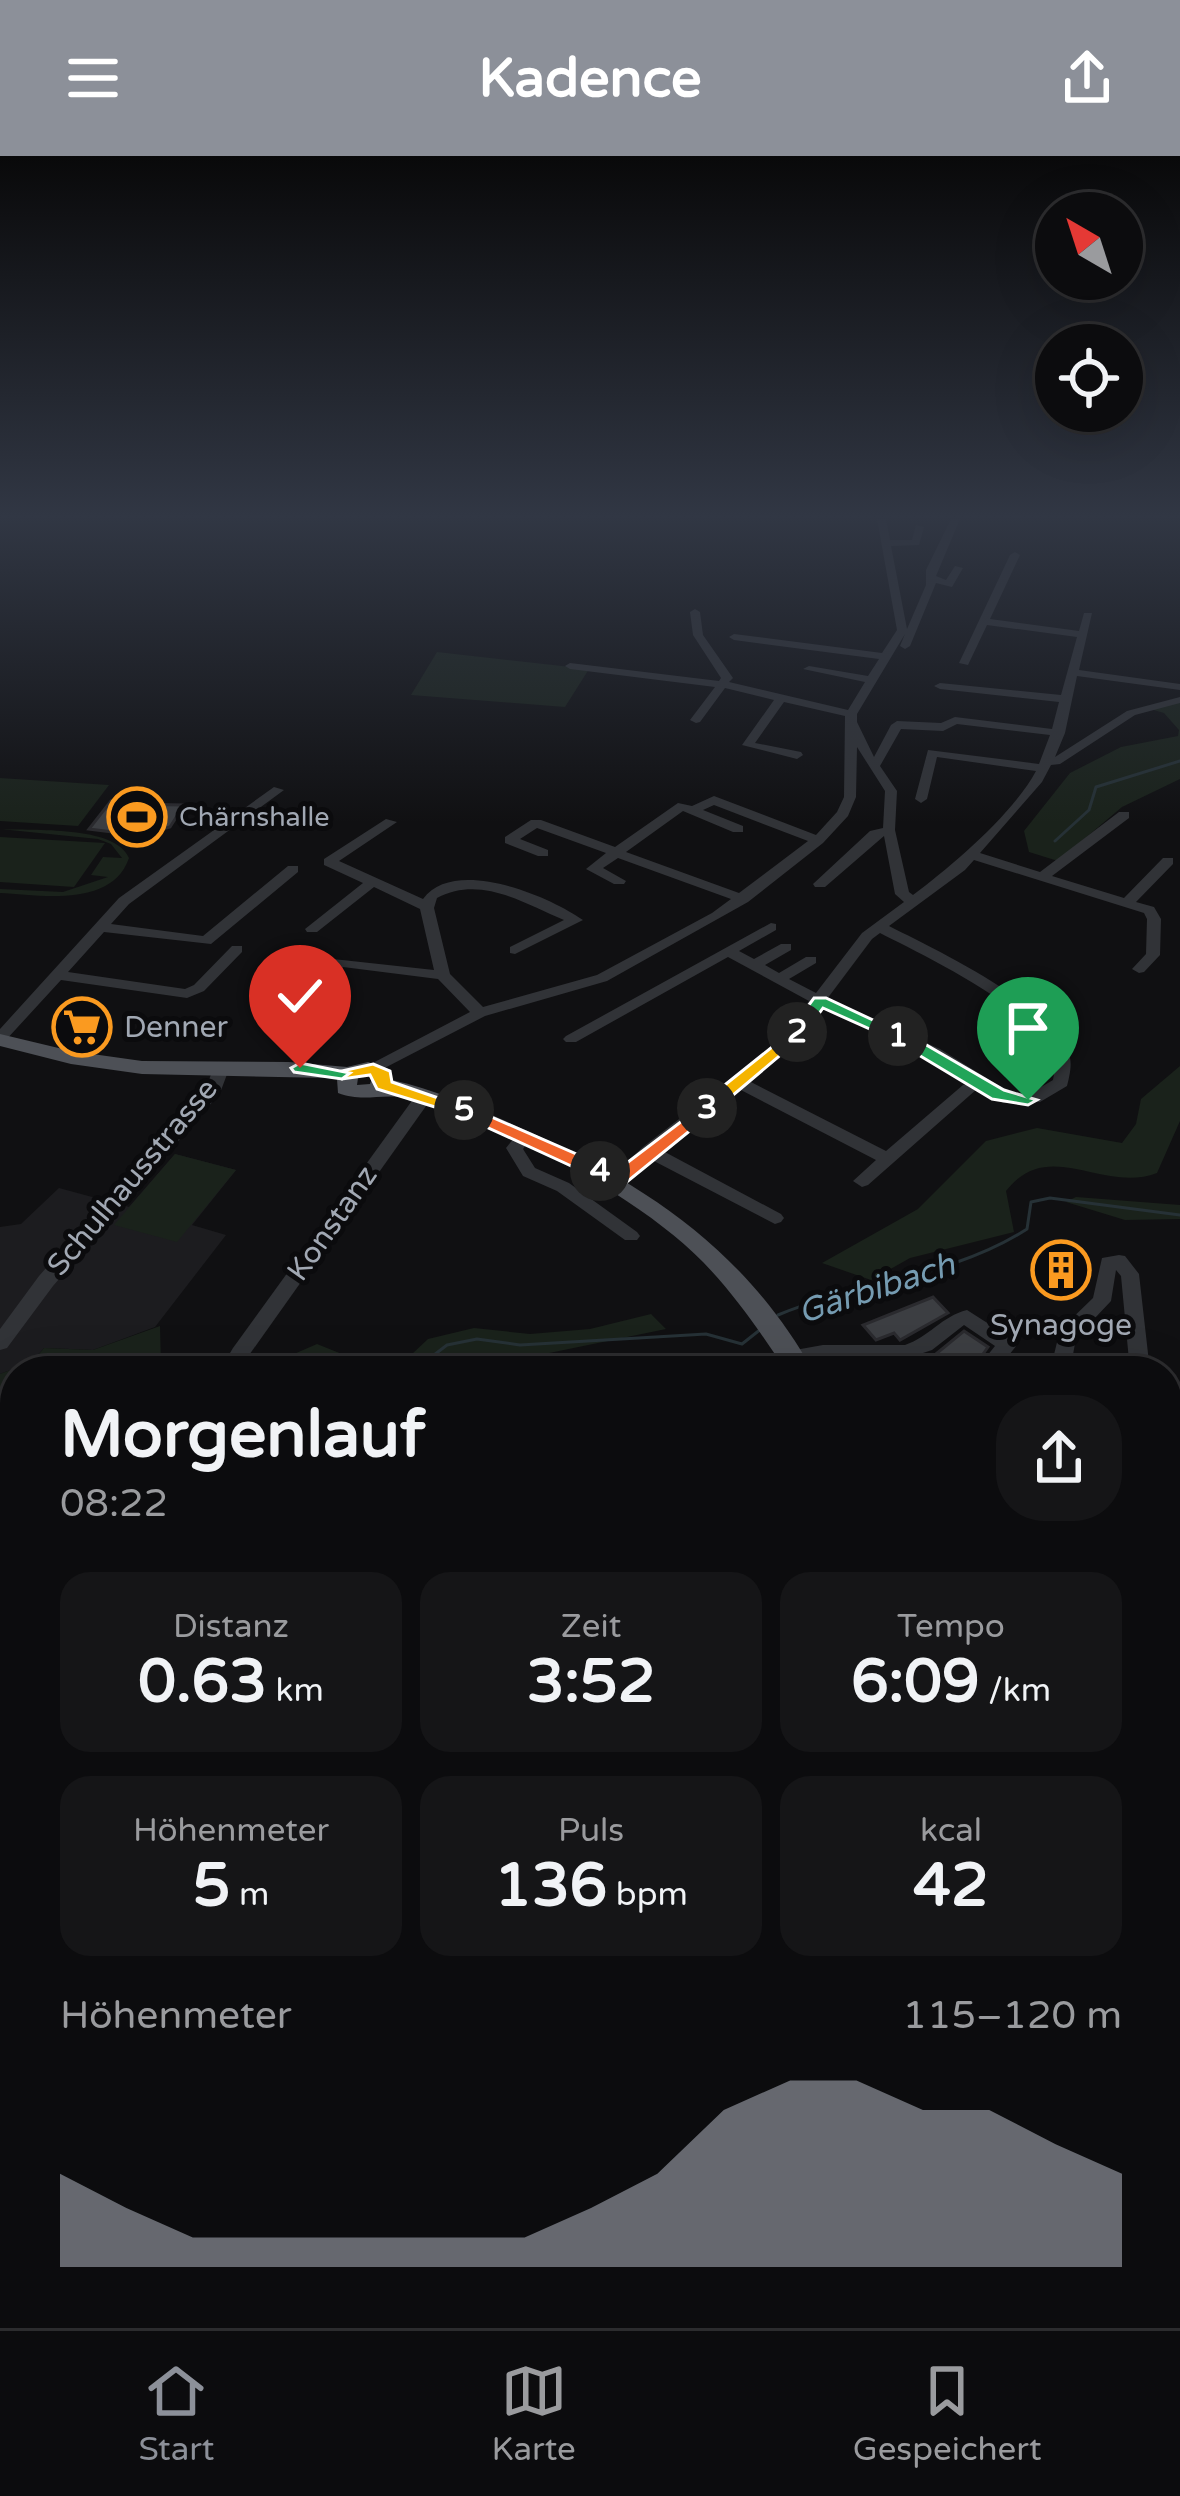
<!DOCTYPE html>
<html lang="de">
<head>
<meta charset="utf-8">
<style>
  :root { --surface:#0c0c0e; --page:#151517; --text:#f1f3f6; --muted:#9a9b9e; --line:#2c2c2e; --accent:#8c9099 }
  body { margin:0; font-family:"Varela Round",sans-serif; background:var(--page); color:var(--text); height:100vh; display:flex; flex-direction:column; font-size:45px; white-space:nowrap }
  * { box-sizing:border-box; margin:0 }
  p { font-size:39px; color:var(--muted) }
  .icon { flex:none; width:66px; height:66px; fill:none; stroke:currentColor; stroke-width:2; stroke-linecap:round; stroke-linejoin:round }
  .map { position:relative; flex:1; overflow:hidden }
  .drawer { position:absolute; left:0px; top:1200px; width:1182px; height:972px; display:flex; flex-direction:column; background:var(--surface); border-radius:48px 48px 0 0; box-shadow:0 12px 48px #0002,0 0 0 3px var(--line) }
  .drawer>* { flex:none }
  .needle { width:78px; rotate:321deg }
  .buttons { position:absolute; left:1035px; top:36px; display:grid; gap:24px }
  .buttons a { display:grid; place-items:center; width:108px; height:108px; border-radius:50%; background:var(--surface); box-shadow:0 12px 48px #0002,0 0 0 3px var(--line); font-size:60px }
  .pin { position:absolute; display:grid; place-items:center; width:102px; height:102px; color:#fff; margin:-123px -51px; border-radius:50% 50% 50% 0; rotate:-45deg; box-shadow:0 0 12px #0007 }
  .pin .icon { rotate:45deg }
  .km { position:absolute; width:60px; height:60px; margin:-30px; border-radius:50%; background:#222; color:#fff; font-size:33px; line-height:60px; text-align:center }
  .round { display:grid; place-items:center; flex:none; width:126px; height:126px; border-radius:48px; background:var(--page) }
  .head { display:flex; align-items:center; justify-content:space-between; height:204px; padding:0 60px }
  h1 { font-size:66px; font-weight:700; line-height:90px }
  .metrics { display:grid; grid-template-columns:repeat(3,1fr); gap:18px; height:204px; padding:12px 60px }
  .metrics div { display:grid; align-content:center; border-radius:30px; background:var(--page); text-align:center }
  .metrics b { font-size:60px; font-weight:700 }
  .metrics small { font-size:33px; font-weight:400 }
  .metrics p { font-size:33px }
  .chart { height:336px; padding:24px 60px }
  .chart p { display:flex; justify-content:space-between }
  .chart svg { width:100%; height:216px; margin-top:12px; fill:var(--accent); opacity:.7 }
  header { display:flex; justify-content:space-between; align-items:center; height:156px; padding:0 60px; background:var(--accent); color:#fff; font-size:54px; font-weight:700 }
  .tabs { display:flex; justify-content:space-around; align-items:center; height:168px; border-top:3px solid var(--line); background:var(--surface); font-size:33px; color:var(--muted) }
  .tabs a { display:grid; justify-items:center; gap:6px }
  .tabs .on { color:var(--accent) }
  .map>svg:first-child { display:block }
  .built { fill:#1c1c1f }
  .green { fill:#1a221b }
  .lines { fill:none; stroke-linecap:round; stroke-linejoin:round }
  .stream-far1 { stroke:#263136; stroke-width:3 }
  .stream { stroke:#263136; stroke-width:4.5 }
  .building { fill:#3c3e42; stroke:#2a2a2e; stroke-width:3 }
  .minor { fill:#313337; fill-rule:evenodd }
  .major { fill:#4d5056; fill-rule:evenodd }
  .split-1 { fill:#22a559; stroke:#fff; stroke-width:3 }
  .split-2 { fill:#22a559; stroke:#fff; stroke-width:3 }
  .split-3 { fill:#f5b400; stroke:#fff; stroke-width:3 }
  .split-4 { fill:#f0652b; stroke:#fff; stroke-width:3 }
  .split-5 { fill:#f0652b; stroke:#fff; stroke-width:3 }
  .split-6 { fill:#f5b400; stroke:#fff; stroke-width:3 }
  .split-7 { fill:#22a559; stroke:#fff; stroke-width:3 }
  .labels { text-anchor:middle; stroke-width:10; stroke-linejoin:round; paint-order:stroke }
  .far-poi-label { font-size:27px; fill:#a1a8b3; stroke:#0b0b0d; text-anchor:start }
  .poi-label { font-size:30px; fill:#a1a8b3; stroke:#0b0b0d; text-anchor:start }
  .street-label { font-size:30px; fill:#a1a8b3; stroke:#0b0b0d }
  .water-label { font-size:33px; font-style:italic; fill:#759bb1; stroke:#0b0b0d }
</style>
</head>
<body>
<header><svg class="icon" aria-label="menu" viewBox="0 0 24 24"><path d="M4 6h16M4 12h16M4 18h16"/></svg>Kadence<svg class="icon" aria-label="share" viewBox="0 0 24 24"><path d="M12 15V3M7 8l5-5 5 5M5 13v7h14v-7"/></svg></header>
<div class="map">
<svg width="1180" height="2172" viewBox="0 0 1180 2172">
  <rect width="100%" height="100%" fill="#101012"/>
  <path class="built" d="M175 998 236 1014 192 1069 226 1079 155 1171 93 1194 44 1192 32 1206 0 1218V1071L21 1068 59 1032 129 1051Z"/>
  <g class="green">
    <path d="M437 496 589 513 565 551 411 539Z"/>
    <path d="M1180 545V623L1122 651 1058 705 1029 696 1024 675 1070 617 1121 591 1178 580 1179 574 1164 557 1150 553Z"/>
    <path d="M0 622 109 629 78 670 0 665Z"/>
    <path d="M0 673C33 675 115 669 129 702 112 752 40 739 0 737V733L63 736 108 721 91 719 103 701 122 702 111 688 98 683Z"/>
    <path d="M0 681 105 687 74 731 0 726Z"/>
    <path d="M1180 910V965L1157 1017C1103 1038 1049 980 1006 1035L1014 1076 910 1102 871 1124 822 1107 918 1053 986 985 1037 972 1122 987 1136 968 1141 943Z"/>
    <path d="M175 998 236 1014 177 1086 114 1069Z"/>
    <path d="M1076 1041 1180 1049V1063L1125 1064 1066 1046Z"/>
    <path d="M651 1158 666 1173 525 1202 485 1199 486 1210 476 1215 459 1210 447 1215H394L428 1183 474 1172 530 1178 590 1173Z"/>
    <path d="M160 1170 161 1210 255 1215 317 1188 384 1215H15L14 1262 0 1273V1218L32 1206 44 1192 93 1194Z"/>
    <path d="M1167 1505 1180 1515V1611L1167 1641Z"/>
    <path d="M1180 1783V2172H468L475 2157H1167V1785Z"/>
  </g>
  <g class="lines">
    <g class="stream-far1">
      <path d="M1055 685 1089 654 1096 631 1180 605"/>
      <path d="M778 1159C860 1125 951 1122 1027 1073L1031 1046 1050 1042 1180 1059"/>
      <path d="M50 1215 90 1209 119 1215"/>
      <path d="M413 1215 447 1189 477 1183 520 1189 706 1178 742 1188 761 1173"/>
      <path d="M0 1237 15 1231"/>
    </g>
    <g class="stream">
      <path d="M1167 1879 1180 1871"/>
      <path d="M727 2172 753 2157"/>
      <path d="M935 2172 937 2157"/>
    </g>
  </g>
  <g class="building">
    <path d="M111 645 122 648 184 649 170 671 156 675 145 672 128 678 89 673Z"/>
    <path d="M70 858 108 868 110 871 100 884 54 872Z"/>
    <path d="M933 1141 948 1157 900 1184 894 1177 876 1184 863 1169Z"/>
    <path d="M964 1175 988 1191 971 1215H915Z"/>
  </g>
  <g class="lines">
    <g class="minor">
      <path d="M877 363H886L890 384H912L916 369 924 371 919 389 891 390 907 473 926 429V414L951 363H960L936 420 946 424 955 410 963 412 952 431 936 427 910 490 905 493 900 490 905 478 857 558V566L874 601 891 569 897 565 941 567 955 561 1052 573 1059 546 940 533 934 530 940 527 1061 539 1077 481 987 469 968 509 959 507 1010 399 1015 396 1020 399 990 463 1079 475 1084 457H1092L1079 514 1180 528V534L1077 520 1065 577 1055 601 1127 555 1180 541V547L1135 559 1060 608 1051 609 1042 626 980 697 1040 716 1119 656H1129V662L1052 720 1124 742 1163 702H1173V708L1136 746 1154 751 1161 763 1160 799 1144 816 1139 817 1132 813 1146 798 1147 763 1144 757 974 704 965 714 889 770C936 794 1055 849 1070 902 1072 910 1069 922 1067 930L1040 946 1003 947 928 899 820 851 788 894 749 925 886 995 963 929 969 928 977 933 868 1029 862 1031 853 1025 876 1004 739 933 663 995 781 1058 784 1062 781 1066 775 1068 652 1004 622 1028 616 1030 607 1024 643 991 776 888 809 845 728 801 576 886H566L563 883 566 880 771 767 776 768V774L739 795 754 803 781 788H791V794L765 809 779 817 806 801H816V807L789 823 816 837 862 777 904 746 895 738 884 680 825 731H815L813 728 870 675 883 672 885 635 857 591 856 641 848 660 823 687 748 746 607 825 485 860 373 918 365 913 367 910 470 856 438 823 343 811 311 865H301L298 862 333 803 434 814 420 753 374 731 317 776H307L305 773 363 727 324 709V703L386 663 397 666 339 705 423 743C454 700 549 740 583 764L515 798 510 797V791L564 764C523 747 481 719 437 742L434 752 450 818 483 851 597 819 712 757 731 743 618 702 603 712 626 725 624 728H614L586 713 606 697 537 672 520 683 548 694V700H538L505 687V681L531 664H541L615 691 678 647 692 650 714 640 816 679 837 656 844 641 845 560 784 546 755 587 801 596 803 599 797 603 742 589 774 544 725 532 700 566 696 567 690 564 715 531 570 513 565 510 570 507 719 525 721 522 693 479 690 456 695 453 700 456 703 479 733 522 729 526 848 554 865 526 803 513 809 510 868 520 879 503 734 484 729 481 734 478 882 497 897 474ZM957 568 1050 579 1039 608 928 594 915 643 921 647 927 643 937 601 1036 615C1013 658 952 710 913 739L909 736 895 674 897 635 880 610 901 573 943 575ZM714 649 808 685 739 737 626 696 683 655 733 676H743V670L703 654ZM880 777C921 798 1046 857 1055 905 1056 911 1054 917 1053 924L1031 937 1012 938 940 893 827 843 872 783Z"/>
      <path d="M274 631 284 634 129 748 111 768 203 780 288 710H298V716L211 788 104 776 68 816 185 833 194 829 232 790H242V796L204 835 187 842 61 824 5 885 0 887V873L119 742Z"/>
      <path d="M221 908 229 913 220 937 53 1130 7 1192 0 1194V1173L39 1120 206 932 213 913Z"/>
      <path d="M425 934 433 939 431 943 247 1202H233L230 1197 233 1192 419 935Z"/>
      <path d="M524 976 532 981 523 993 535 1012 569 1027 637 1076 640 1080 637 1084H625L557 1035 523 1020 506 992 518 977Z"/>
      <path d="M1119 1099 1125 1100 1139 1118 1150 1215H1130L1121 1120 1116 1114 1111 1145 1076 1182 1070 1215H1050L1060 1174 1093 1142 1102 1102Z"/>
      <path d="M967 1154 1014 1184 1017 1189 996 1215H975L995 1190 964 1169 932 1194 905 1203H823L791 1208 784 1206 781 1201 784 1196 823 1189H905C929 1181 942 1160 967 1154Z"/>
      <path d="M15 1327V1345L0 1348V1330Z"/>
      <path d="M1167 1359 1175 1362 1180 1372V1403L1172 1400 1167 1390Z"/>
      <path d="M15 1427V1447L0 1449V1429Z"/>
      <path d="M15 1564V1586L0 1587V1565Z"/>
      <path d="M0 1686H15V1710L0 1712Z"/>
      <path d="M15 2019V2049L0 2051V2021Z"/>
    </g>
    <g class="major">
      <path d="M0 878 71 895 142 905 289 906 347 911 368 906 391 914 392 924C441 935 485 956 530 976 651 1032 746 1096 813 1215H786C761 1177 735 1139 703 1106 635 1037 510 975 418 945 385 934 367 948 338 937L337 923 328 922 142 918 71 908 0 890ZM366 919 372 922 370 928 357 929 358 922Z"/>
      <path d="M1167 1381 1180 1383V1407L1167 1405Z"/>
    </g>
  </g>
  <linearGradient id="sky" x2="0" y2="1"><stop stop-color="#09090a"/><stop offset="0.54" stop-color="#313744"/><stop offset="1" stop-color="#313744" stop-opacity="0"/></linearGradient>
  <rect width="1180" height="667" fill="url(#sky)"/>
  <path class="split-1" d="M892 876H904L1004 934 1037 944 1028 949 992 943 892 883Z"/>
  <path class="split-2" d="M814 842H826L907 880 892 883 823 852 803 880H791L789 876Z"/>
  <path class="split-3" d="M797 871 803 873V880L713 956H701V948Z"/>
  <path class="split-4" d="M707 946 713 948V956L623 1029H609L590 1015 600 1009 615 1016Z"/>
  <path class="split-5" d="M464 949 606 1011 609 1015 593 1020 458 958 456 954Z"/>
  <path class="split-6" d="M373 908 390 915 392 926 473 954 464 960 377 933 370 919 342 923 333 917Z"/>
  <path class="split-7" d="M300 907 350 917 342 923 294 916 291 912Z"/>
  <defs>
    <symbol id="stadium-ring" viewBox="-11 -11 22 22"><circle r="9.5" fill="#0b0b0d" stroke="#fa9a20" stroke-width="1.5"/><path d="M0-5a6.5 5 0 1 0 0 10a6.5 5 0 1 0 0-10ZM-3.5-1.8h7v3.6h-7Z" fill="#fa9a20"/></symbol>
    <symbol id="supermarket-ring" viewBox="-11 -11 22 22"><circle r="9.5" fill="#0b0b0d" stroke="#fa9a20" stroke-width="1.5"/><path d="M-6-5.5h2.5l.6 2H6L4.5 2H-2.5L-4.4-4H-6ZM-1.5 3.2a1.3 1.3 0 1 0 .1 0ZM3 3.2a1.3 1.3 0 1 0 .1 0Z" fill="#fa9a20"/></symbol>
    <symbol id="building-ring" viewBox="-11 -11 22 22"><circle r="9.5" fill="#0b0b0d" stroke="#fa9a20" stroke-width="1.5"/><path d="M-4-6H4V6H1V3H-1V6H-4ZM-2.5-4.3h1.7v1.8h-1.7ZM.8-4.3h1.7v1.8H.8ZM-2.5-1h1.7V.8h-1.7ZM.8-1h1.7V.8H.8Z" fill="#fa9a20"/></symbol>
  </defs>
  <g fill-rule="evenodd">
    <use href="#stadium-ring" x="104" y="628" width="66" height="66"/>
    <use href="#supermarket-ring" x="49" y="838" width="66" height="66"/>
    <use href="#building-ring" x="1028" y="1081" width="66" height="66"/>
  </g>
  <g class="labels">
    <g class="far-poi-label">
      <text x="179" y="670">Chärnshalle</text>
    </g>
    <g class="poi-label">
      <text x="124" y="881">Denner</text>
      <text x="1061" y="1179" text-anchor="middle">Synagoge</text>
    </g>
    <g class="street-label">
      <text transform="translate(132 1021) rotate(-50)" y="10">Schulhausstrasse</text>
      <text transform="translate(332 1067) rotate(-55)" y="10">Konstanz</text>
    </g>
    <g class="water-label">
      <text transform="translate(876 1131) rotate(-18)" y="12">Gärbibach</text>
    </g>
  </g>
</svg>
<div class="buttons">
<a><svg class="needle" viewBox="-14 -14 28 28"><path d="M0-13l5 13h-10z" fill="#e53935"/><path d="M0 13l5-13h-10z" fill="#9a9b9e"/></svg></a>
<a><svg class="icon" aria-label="locate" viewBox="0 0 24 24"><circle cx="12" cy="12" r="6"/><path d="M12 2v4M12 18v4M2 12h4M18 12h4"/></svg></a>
</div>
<div class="pin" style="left:1028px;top:944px;background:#1e9e55"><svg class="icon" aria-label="arrive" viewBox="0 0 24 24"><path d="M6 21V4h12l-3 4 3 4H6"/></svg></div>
<div class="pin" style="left:300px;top:912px;background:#d93025"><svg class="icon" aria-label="check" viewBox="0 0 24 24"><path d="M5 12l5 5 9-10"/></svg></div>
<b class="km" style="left:898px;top:880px">1</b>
<b class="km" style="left:797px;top:876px">2</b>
<b class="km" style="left:707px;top:952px">3</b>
<b class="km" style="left:600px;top:1015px">4</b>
<b class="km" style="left:464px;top:954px">5</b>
<section class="drawer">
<div class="head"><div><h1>Morgenlauf</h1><p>08:22</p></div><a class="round"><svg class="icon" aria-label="share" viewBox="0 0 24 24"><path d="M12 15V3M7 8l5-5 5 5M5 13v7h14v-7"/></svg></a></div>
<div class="metrics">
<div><p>Distanz</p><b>0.63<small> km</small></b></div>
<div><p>Zeit</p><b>3:52</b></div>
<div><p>Tempo</p><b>6:09<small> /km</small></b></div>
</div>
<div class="metrics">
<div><p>Höhenmeter</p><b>5<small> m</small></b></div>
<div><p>Puls</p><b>136<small> bpm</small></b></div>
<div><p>kcal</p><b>42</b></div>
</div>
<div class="chart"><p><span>Höhenmeter</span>115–120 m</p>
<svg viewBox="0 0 160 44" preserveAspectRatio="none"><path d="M0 44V25L10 32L20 38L30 38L40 38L50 38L60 38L70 38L80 32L90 25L100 12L110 6L120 6L130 12L140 12L150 19L160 25V44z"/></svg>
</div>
</section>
</div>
<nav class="tabs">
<a class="on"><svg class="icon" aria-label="home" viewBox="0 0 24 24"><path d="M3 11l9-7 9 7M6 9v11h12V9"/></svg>Start</a>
<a><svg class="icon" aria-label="map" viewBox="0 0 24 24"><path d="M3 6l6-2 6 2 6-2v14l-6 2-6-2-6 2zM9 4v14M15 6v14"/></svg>Karte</a>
<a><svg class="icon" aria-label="saved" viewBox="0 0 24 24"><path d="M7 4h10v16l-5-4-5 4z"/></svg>Gespeichert</a>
</nav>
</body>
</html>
